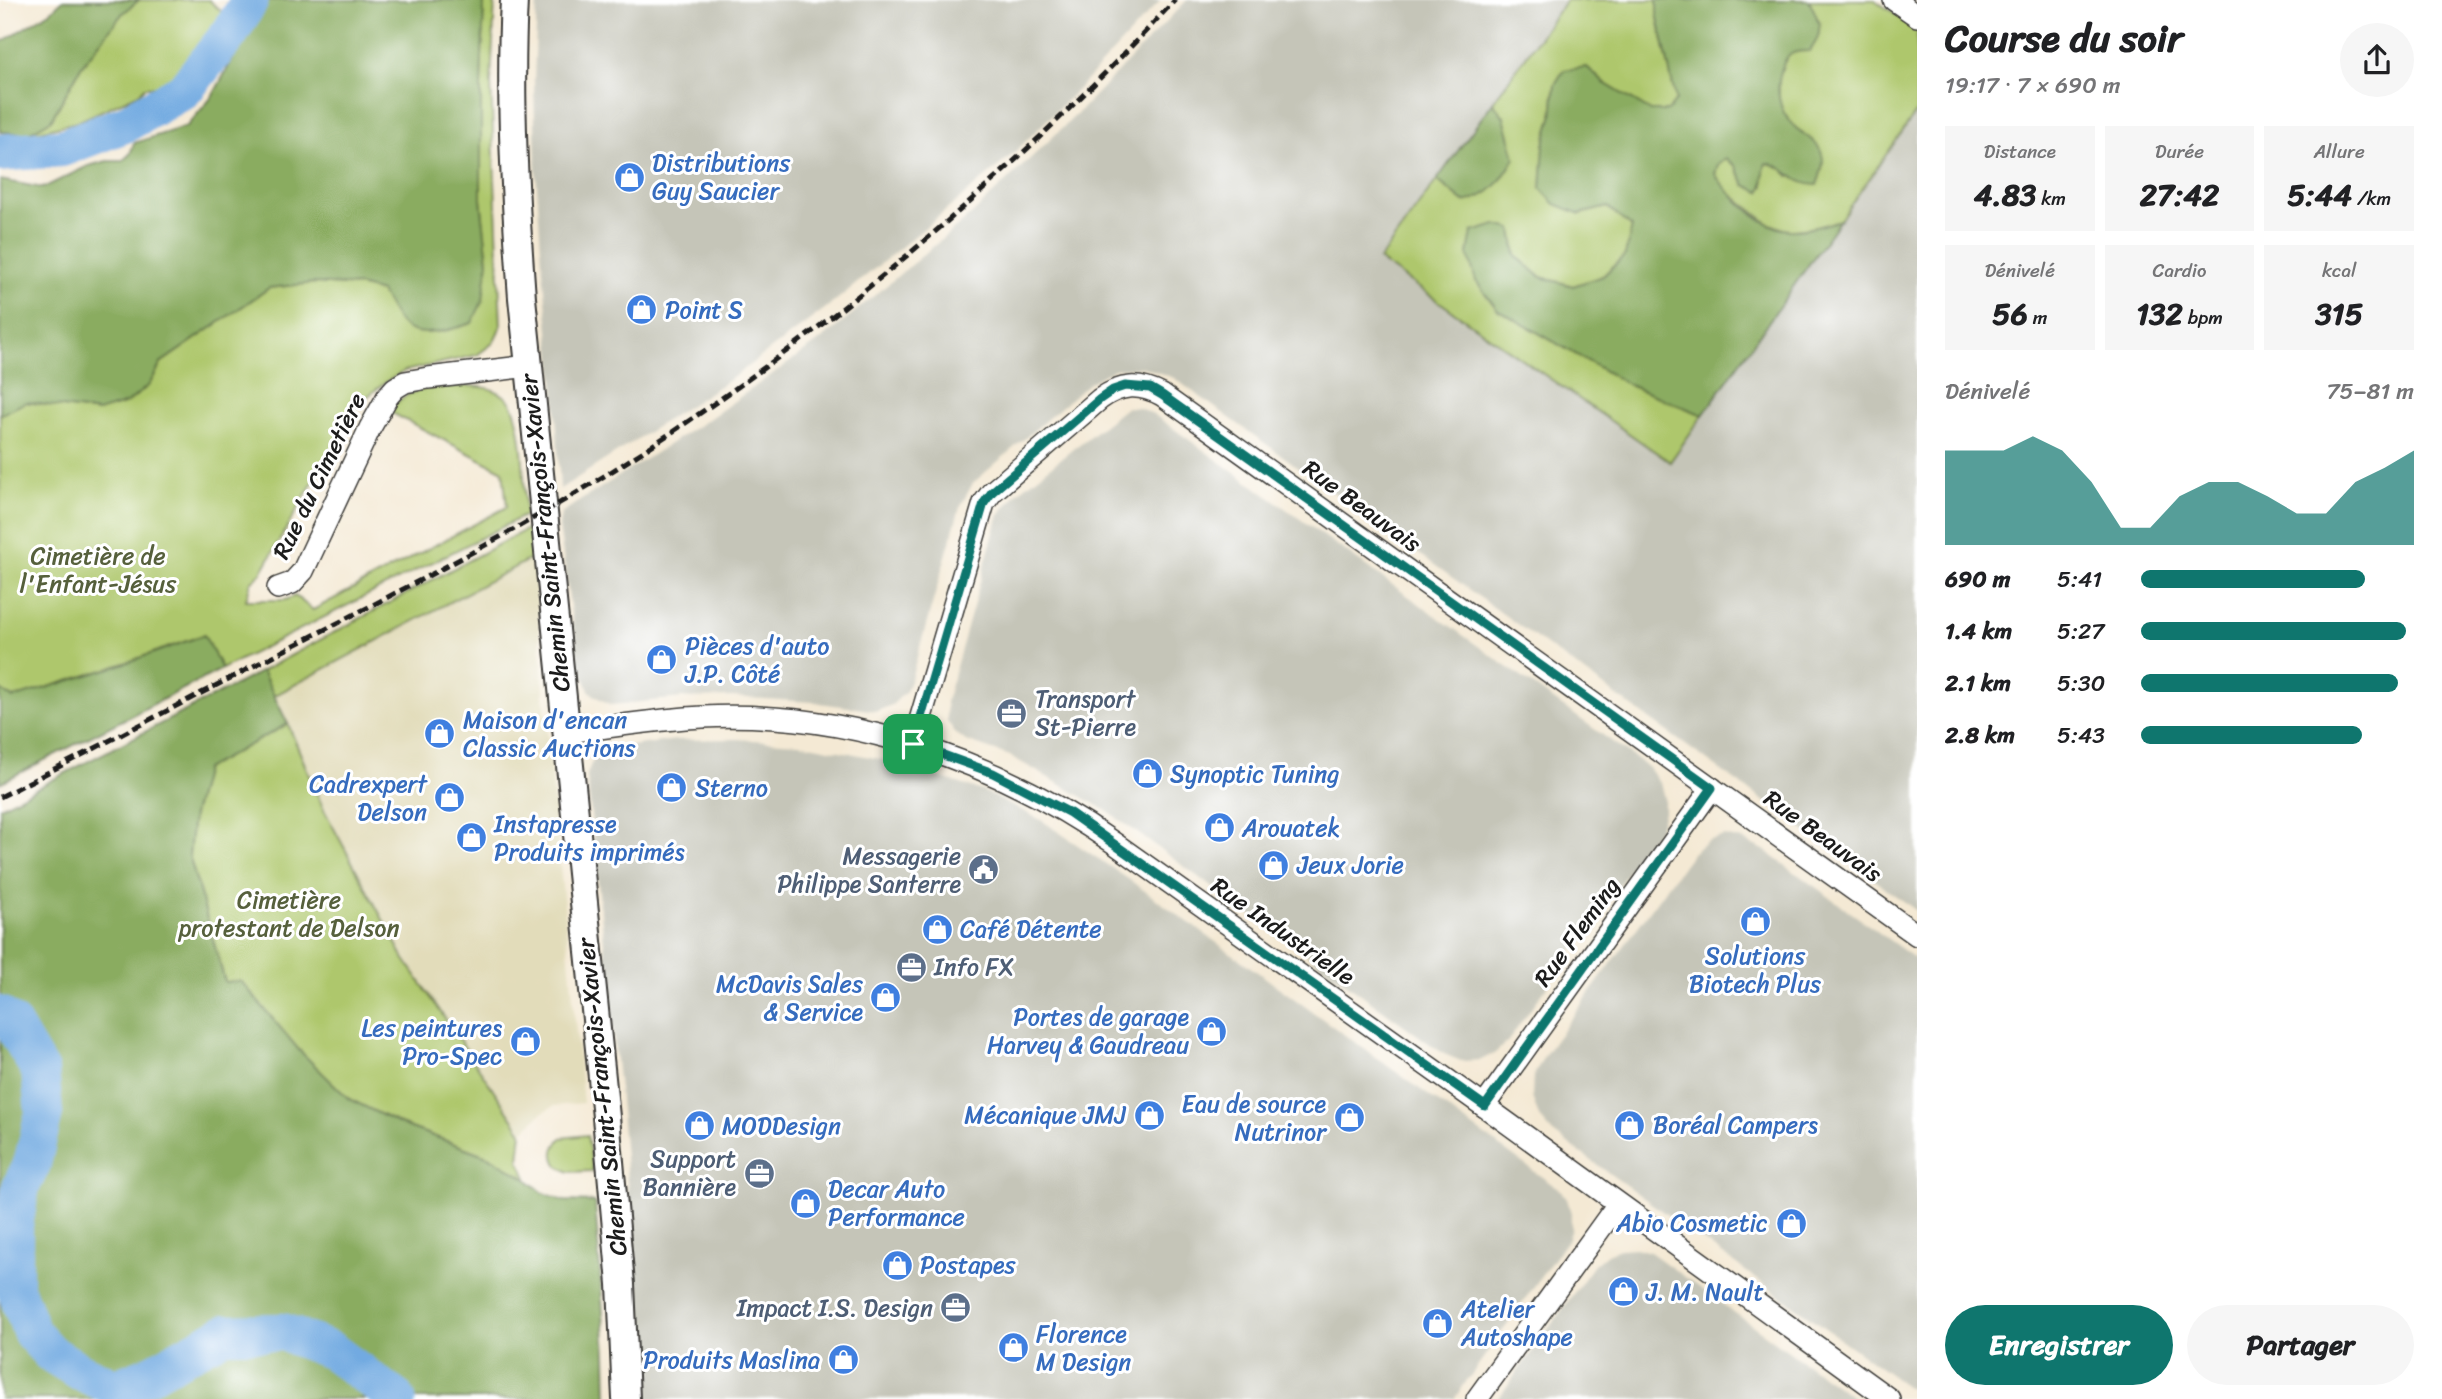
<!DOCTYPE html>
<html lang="fr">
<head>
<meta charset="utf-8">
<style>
  :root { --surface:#fff; --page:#f6f6f6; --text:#202124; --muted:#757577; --accent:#0f766e }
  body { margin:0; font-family:Sriracha,sans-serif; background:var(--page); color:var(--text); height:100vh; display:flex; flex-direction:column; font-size:26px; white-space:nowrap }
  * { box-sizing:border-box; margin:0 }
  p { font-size:23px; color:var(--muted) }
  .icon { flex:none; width:38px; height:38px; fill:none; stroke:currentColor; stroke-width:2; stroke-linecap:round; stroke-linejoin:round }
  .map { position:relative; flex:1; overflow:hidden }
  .side { display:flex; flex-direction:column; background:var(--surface); width:525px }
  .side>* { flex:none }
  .pin { position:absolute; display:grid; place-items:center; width:60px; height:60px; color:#fff; margin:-30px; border-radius:14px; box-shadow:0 4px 10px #0006 }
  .round { display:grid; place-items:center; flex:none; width:74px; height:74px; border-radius:37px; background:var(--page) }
  .overview { display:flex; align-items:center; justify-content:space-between; height:119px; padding:0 28px }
  h1 { font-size:38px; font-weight:700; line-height:52px }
  .metrics { display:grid; grid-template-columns:repeat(3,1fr); gap:10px; height:119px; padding:7px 28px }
  .metrics div { display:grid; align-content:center; border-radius:0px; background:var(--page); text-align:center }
  .metrics b { font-size:30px; font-weight:700 }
  .metrics small { font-size:19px; font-weight:400 }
  .metrics p { font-size:19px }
  .chart { height:196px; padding:14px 28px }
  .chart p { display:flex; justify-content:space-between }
  .chart svg { width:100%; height:126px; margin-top:7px; fill:var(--accent); opacity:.7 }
  .action { display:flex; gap:14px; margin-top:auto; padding:14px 28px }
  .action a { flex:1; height:80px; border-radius:42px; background:var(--accent); color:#fff; font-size:28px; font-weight:700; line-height:80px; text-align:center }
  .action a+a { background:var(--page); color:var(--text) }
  ul { padding:0 28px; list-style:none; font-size:23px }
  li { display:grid; grid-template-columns:112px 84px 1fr; align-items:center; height:52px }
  li i { height:18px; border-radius:9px; background:var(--accent) }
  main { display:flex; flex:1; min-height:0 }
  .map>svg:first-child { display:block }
  .built { fill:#e2dcba }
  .industrial { fill:#c5c5b8 }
  .green { fill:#aec76c; stroke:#657244; stroke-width:2 }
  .forest { fill:#8aac60; stroke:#53643e; stroke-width:2 }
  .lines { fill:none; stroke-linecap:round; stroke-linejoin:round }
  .river { stroke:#72aae1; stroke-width:38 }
  .minor-casing { stroke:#3c3b38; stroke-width:24 }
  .tertiary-casing { stroke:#3c3b38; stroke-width:30 }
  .minor { stroke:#fff; stroke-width:21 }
  .tertiary { stroke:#fff; stroke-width:26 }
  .rail { stroke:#1c1c1c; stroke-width:5; stroke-dasharray:10 5; stroke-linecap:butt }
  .route-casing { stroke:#fff; stroke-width:14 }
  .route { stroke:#0f766e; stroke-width:9 }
  .labels { text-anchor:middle; stroke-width:6; stroke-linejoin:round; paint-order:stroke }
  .shop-label { font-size:24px; fill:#366cbe; stroke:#fff; text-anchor:start }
  .street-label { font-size:24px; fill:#1c1c1c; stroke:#fff }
  .park-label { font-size:24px; fill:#56603c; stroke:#fff }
  .service-label { font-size:24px; fill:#4e5e75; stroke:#fff; text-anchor:end }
</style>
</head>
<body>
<main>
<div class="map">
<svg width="1917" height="1399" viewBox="0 0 1917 1399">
  <rect width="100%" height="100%" fill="#fff"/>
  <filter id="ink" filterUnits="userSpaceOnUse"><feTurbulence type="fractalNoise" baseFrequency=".0143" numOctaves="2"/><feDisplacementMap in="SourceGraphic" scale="14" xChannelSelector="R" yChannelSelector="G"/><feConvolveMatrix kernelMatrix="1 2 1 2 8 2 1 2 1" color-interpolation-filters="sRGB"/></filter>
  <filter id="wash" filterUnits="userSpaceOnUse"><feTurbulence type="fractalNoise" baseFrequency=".00686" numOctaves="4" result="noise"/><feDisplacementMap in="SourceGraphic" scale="28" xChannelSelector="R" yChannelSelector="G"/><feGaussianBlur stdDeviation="1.57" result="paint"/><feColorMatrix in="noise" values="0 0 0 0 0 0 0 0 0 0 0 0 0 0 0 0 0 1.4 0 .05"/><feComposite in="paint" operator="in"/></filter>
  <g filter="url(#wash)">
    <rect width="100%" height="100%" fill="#f4e9d4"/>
    <path class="built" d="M534 557 545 708 583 1103 554 1106 542 1113 522 1132 402 955 323 808 274 696Z"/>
    <g class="industrial">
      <path d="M537 0H1161L1080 87 1014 153 960 199 834 302 735 376 560 489 555 392 541 250 536 170 534 82Z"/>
      <path d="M1187 0H1566L1379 260 1669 462 1917 111V911L1174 378 1143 367 1115 369 1090 382 973 483 960 507 911 678 906 691 892 705 877 711 813 702 733 697 682 698 611 705 595 696 589 690 578 662 559 526 561 513 707 420 821 340 971 215 1078 113Z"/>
      <path d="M1127 407 1139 408 1153 414 1649 768 1660 783 1664 798V812L1659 829 1508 1041 1495 1053 1481 1060 1461 1061 1444 1054 1107 811 1010 756 966 741 956 734 947 721 946 702 999 515 1017 493Z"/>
      <path d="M737 739 799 743 890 761 985 792 1041 820 1131 881 1560 1190 1567 1199 1571 1212V1229L1567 1240 1454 1399H643L642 1354 620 1099 587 775 591 764 597 757 614 748 676 740Z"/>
      <path d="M1724 836 1742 840 1764 850 1917 960V1394L1553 1133 1539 1117 1532 1097 1533 1077 1544 1056 1691 854 1707 841Z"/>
      <path d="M1636 1248 1650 1252 1855 1399H1498L1594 1265 1607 1254 1620 1249Z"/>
    </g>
    <g class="green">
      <path d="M139 0H209L224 14C206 44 184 87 145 87L139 94 77 122 27 134 51 120 81 67 122 14Z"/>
      <path d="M484 0H495L491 83 501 326 493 343 477 355 405 371 387 381 357 405 261 573 251 582 246 600H285L295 596 313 610 507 507 503 471 388 411C405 391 419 389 445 387 462 386 483 384 498 392 502 394 509 399 511 403 524 424 524 489 526 515L222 669 203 635 114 667 13 698 0 690V413L26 402 98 412 149 385 162 362 269 288 314 283 359 286 381 292 402 325 488 262 481 199V86Z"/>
      <path d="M1566 0H1657V13L1676 100 1668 112H1652L1604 83 1587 67 1555 85 1552 118 1544 145 1580 214 1607 207 1632 227 1625 255 1603 276 1573 286 1540 277 1516 256 1512 229 1497 309 1631 386 1703 415 1670 462 1379 260 1437 180 1464 202 1504 117 1493 102Z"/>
      <path d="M1809 0H1875L1917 30V111L1840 220 1818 227 1789 231 1768 223 1725 189 1715 174 1718 164 1726 159 1736 166 1745 185 1764 187 1763 172 1766 163 1778 164 1790 177 1808 138 1792 125 1779 107V76L1786 57 1820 25Z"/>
      <path d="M529 528 534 557 274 696 262 671Z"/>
      <path d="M288 724 323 808 402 955 522 1132 519 1160 528 1180 490 1157 400 1124 349 1099 225 982 189 855 193 815 204 769Z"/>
      <path d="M587 1135 593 1171 569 1172 558 1166C551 1155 553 1148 561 1138Z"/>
    </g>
    <g class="forest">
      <path d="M63 0H139L122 14 81 67 51 120 27 134 0 132V43L50 12Z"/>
      <path d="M269 0H484L481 86V199L488 262 483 300 472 323C453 329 419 341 402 325 393 317 387 302 381 292L359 286 314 283 269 288 162 362 149 385 127 403 98 412 26 402 0 415V180L43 188 88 166 107 161H122L130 154 134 143 187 126 212 97 257 14Z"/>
      <path d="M1657 0H1809C1819 20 1826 33 1809 51 1796 51 1788 52 1783 65 1775 87 1777 110 1794 126 1802 134 1814 139 1819 148 1827 160 1821 173 1817 185 1790 184 1789 166 1766 163 1762 172 1766 184 1760 192L1745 185 1736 166 1726 159 1718 164 1715 174C1729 195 1765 231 1792 230 1808 230 1825 225 1840 220L1703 415 1631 386 1497 309 1476 281 1468 254 1472 232 1496 225 1512 229 1516 256 1541 277 1573 286 1603 276 1625 255 1632 227 1608 207 1580 214 1555 204 1541 189 1544 145 1552 118 1555 84 1564 70 1587 67 1604 83 1651 111H1668L1676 100 1657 13Z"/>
      <path d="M1493 102 1504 117 1515 158C1502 180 1492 197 1464 202L1437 180Z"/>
      <path d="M204 635 222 669 0 783V690L13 698 114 667Z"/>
      <path d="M262 671 288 724 205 769 193 815 189 855 225 982 241 981 299 1050 349 1099 400 1124 490 1157 528 1180 542 1192 564 1201 595 1202 606 1354 607 1399H0V807Z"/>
    </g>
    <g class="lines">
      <g class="river">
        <path d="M0 153 62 148 125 124 184 90 230 33 250 0"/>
        <path d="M0 1015 13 1025 40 1071 44 1113 32 1164 21 1186 14 1226V1285L32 1333 50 1353 81 1372 116 1388 151 1374 225 1333 283 1332 332 1351 397 1399"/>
      </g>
    </g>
  </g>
  <g filter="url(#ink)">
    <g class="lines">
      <defs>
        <g id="minor">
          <path d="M1894 0 1917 16"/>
          <path d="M278 588 292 583 303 571 370 428 388 396 395 388 405 382 428 378 529 366"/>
          <path d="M566 732C611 727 657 719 703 717 849 710 995 760 1114 843L1484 1106 1889 1399"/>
          <path d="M913 744 984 503 992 492 1100 399C1121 384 1139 383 1162 395L1917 935"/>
          <path d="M1484 1106 1712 788"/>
          <path d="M1477 1399 1618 1204"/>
        </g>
        <path id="tertiary" d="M514 0C509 99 515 199 522 298L606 1117 621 1284 626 1399"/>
      </defs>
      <use href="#minor" class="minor-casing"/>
      <use href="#tertiary" class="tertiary-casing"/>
      <use href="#minor" class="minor"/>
      <use href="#tertiary" class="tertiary"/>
      <path class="rail" d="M0 797C96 748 191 698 287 649 396 593 505 538 609 473 818 342 1007 181 1175 0"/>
    </g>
  </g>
  <g class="lines" filter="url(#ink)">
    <defs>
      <path id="route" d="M1125 386 1150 388 1162 395 1712 788 1485 1106 1070 813 993 773 913 744 984 503 992 492 1100 399 1113 390Z"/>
    </defs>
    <use href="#route" class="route-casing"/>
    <use href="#route" class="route"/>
  </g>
  <defs>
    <symbol id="shop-disc" viewBox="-11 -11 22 22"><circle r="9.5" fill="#3f7fe0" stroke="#fff"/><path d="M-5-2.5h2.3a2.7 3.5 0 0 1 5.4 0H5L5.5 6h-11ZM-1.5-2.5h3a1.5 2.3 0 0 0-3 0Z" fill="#fff"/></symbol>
    <symbol id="office-disc" viewBox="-11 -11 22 22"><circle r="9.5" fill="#5c6f8a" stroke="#fff"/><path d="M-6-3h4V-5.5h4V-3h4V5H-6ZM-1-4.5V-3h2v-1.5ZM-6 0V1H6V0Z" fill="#fff"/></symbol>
    <symbol id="civic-disc" viewBox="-11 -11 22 22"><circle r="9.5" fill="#5c6f8a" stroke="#fff"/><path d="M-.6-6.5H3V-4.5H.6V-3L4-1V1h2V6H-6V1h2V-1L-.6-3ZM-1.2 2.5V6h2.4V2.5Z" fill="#fff"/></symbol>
  </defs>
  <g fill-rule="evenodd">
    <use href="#shop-disc" x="612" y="160" width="35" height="35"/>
    <use href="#shop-disc" x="624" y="292" width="35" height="35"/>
    <use href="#shop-disc" x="644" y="642" width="35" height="35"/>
    <use href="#office-disc" x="994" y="696" width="35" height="35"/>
    <use href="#shop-disc" x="422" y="716" width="35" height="35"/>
    <use href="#shop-disc" x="1130" y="756" width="35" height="35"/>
    <use href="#shop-disc" x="654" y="770" width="35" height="35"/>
    <use href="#shop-disc" x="432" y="780" width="35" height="35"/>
    <use href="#shop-disc" x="1202" y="810" width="35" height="35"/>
    <use href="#shop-disc" x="454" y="820" width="35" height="35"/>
    <use href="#shop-disc" x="1256" y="848" width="35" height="35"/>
    <use href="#civic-disc" x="966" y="852" width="35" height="35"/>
    <use href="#shop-disc" x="1738" y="904" width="35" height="35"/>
    <use href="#shop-disc" x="920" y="912" width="35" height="35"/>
    <use href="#office-disc" x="894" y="950" width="35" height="35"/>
    <use href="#shop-disc" x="868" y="980" width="35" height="35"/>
    <use href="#shop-disc" x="1194" y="1014" width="35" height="35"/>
    <use href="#shop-disc" x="508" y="1024" width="35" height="35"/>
    <use href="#shop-disc" x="1132" y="1098" width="35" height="35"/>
    <use href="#shop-disc" x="1332" y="1100" width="35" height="35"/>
    <use href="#shop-disc" x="1612" y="1108" width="35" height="35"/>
    <use href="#shop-disc" x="682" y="1108" width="35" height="35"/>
    <use href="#office-disc" x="742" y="1156" width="35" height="35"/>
    <use href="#shop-disc" x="788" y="1186" width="35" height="35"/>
    <use href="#shop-disc" x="1774" y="1206" width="35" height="35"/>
    <use href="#shop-disc" x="880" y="1248" width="35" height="35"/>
    <use href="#shop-disc" x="1606" y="1274" width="35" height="35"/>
    <use href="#office-disc" x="938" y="1290" width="35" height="35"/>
    <use href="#shop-disc" x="1420" y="1306" width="35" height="35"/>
    <use href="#shop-disc" x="996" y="1330" width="35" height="35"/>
    <use href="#shop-disc" x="826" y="1342" width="35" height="35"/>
  </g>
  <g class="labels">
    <g class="shop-label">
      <text x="652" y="171">Distributions<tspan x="652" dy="28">Guy Saucier</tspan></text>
      <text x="665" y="318">Point S</text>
      <text x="685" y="654">Pièces d'auto<tspan x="685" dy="28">J.P. Côté</tspan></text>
      <text x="463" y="728">Maison d'encan<tspan x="463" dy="28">Classic Auctions</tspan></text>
      <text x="1170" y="782">Synoptic Tuning</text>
      <text x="427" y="792" text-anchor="end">Cadrexpert<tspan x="427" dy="28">Delson</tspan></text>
      <text x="695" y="796">Sterno</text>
      <text x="494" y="832">Instapresse<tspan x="494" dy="28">Produits imprimés</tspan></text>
      <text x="1242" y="836">Arouatek</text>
      <text x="1297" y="873">Jeux Jorie</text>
      <text x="960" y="937">Café Détente</text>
      <text x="1755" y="964" text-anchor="middle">Solutions<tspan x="1755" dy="28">Biotech Plus</tspan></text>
      <text x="863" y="992" text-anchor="end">McDavis Sales<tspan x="863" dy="28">&amp; Service</tspan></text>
      <text x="1189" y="1025" text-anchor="end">Portes de garage<tspan x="1189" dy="28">Harvey &amp; Gaudreau</tspan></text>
      <text x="502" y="1036" text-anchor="end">Les peintures<tspan x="502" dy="28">Pro-Spec</tspan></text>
      <text x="1326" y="1112" text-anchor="end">Eau de source<tspan x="1326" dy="28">Nutrinor</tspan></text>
      <text x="1126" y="1123" text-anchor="end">Mécanique JMJ</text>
      <text x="1653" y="1133">Boréal Campers</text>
      <text x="722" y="1134">MODDesign</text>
      <text x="828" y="1197">Decar Auto<tspan x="828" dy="28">Performance</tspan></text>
      <text x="1768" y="1231" text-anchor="end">Abio Cosmetic</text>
      <text x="920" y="1273">Postapes</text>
      <text x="1646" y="1300">J. M. Nault</text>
      <text x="1461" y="1317">Atelier<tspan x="1461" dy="28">Autoshape</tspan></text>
      <text x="1036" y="1342">Florence<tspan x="1036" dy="28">M Design</tspan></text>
      <text x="820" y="1368" text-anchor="end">Produits Maslina</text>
    </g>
    <g class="street-label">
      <text transform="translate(319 476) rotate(-64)" y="8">Rue du Cimetière</text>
      <text transform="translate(1362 506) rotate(36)" y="8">Rue Beauvais</text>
      <text transform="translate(545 533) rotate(-96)" y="8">Chemin Saint-François-Xavier</text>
      <text transform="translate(1823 836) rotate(36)" y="8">Rue Beauvais</text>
      <text transform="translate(1283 931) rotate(35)" y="8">Rue Industrielle</text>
      <text transform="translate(1577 932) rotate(-54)" y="8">Rue Fleming</text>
      <text transform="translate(602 1097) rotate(-96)" y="8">Chemin Saint-François-Xavier</text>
    </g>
    <g class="park-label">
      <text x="98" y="564">Cimetière de<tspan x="98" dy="28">l'Enfant-Jésus</tspan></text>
      <text x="289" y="908">Cimetière<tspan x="289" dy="28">protestant de Delson</tspan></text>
    </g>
    <g class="service-label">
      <text x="1035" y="707" text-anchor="start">Transport<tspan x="1035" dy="28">St-Pierre</tspan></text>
      <text x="961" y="864">Messagerie<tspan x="961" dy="28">Philippe Santerre</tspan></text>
      <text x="934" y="975" text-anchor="start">Info FX</text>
      <text x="736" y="1167">Support<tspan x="736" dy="28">Bannière</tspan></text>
      <text x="933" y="1316">Impact I.S. Design</text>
    </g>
  </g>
</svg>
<div class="pin" style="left:913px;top:744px;background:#1e9e55"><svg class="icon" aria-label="arrive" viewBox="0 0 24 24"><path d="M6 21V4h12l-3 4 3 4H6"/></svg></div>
</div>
<section class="side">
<div class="overview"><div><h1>Course du soir</h1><p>19:17 · 7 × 690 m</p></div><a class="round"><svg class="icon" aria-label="share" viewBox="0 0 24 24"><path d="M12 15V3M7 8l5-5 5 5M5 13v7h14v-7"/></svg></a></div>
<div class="metrics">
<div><p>Distance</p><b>4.83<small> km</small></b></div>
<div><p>Durée</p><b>27:42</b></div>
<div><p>Allure</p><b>5:44<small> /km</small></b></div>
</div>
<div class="metrics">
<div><p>Dénivelé</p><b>56<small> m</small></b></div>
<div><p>Cardio</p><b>132<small> bpm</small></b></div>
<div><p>kcal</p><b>315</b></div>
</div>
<div class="chart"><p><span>Dénivelé</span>75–81 m</p>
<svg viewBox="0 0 160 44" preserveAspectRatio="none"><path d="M0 44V11L10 11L20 11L30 6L40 11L50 22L60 38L70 38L80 27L90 22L100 22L110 27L120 33L130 33L140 22L150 17L160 11V44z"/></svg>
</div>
<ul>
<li><b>690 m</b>5:41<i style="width:82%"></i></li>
<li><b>1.4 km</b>5:27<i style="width:97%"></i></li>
<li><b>2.1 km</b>5:30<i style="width:94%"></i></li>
<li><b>2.8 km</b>5:43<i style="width:81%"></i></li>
</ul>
<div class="action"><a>Enregistrer</a><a>Partager</a></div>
</section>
</main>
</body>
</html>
